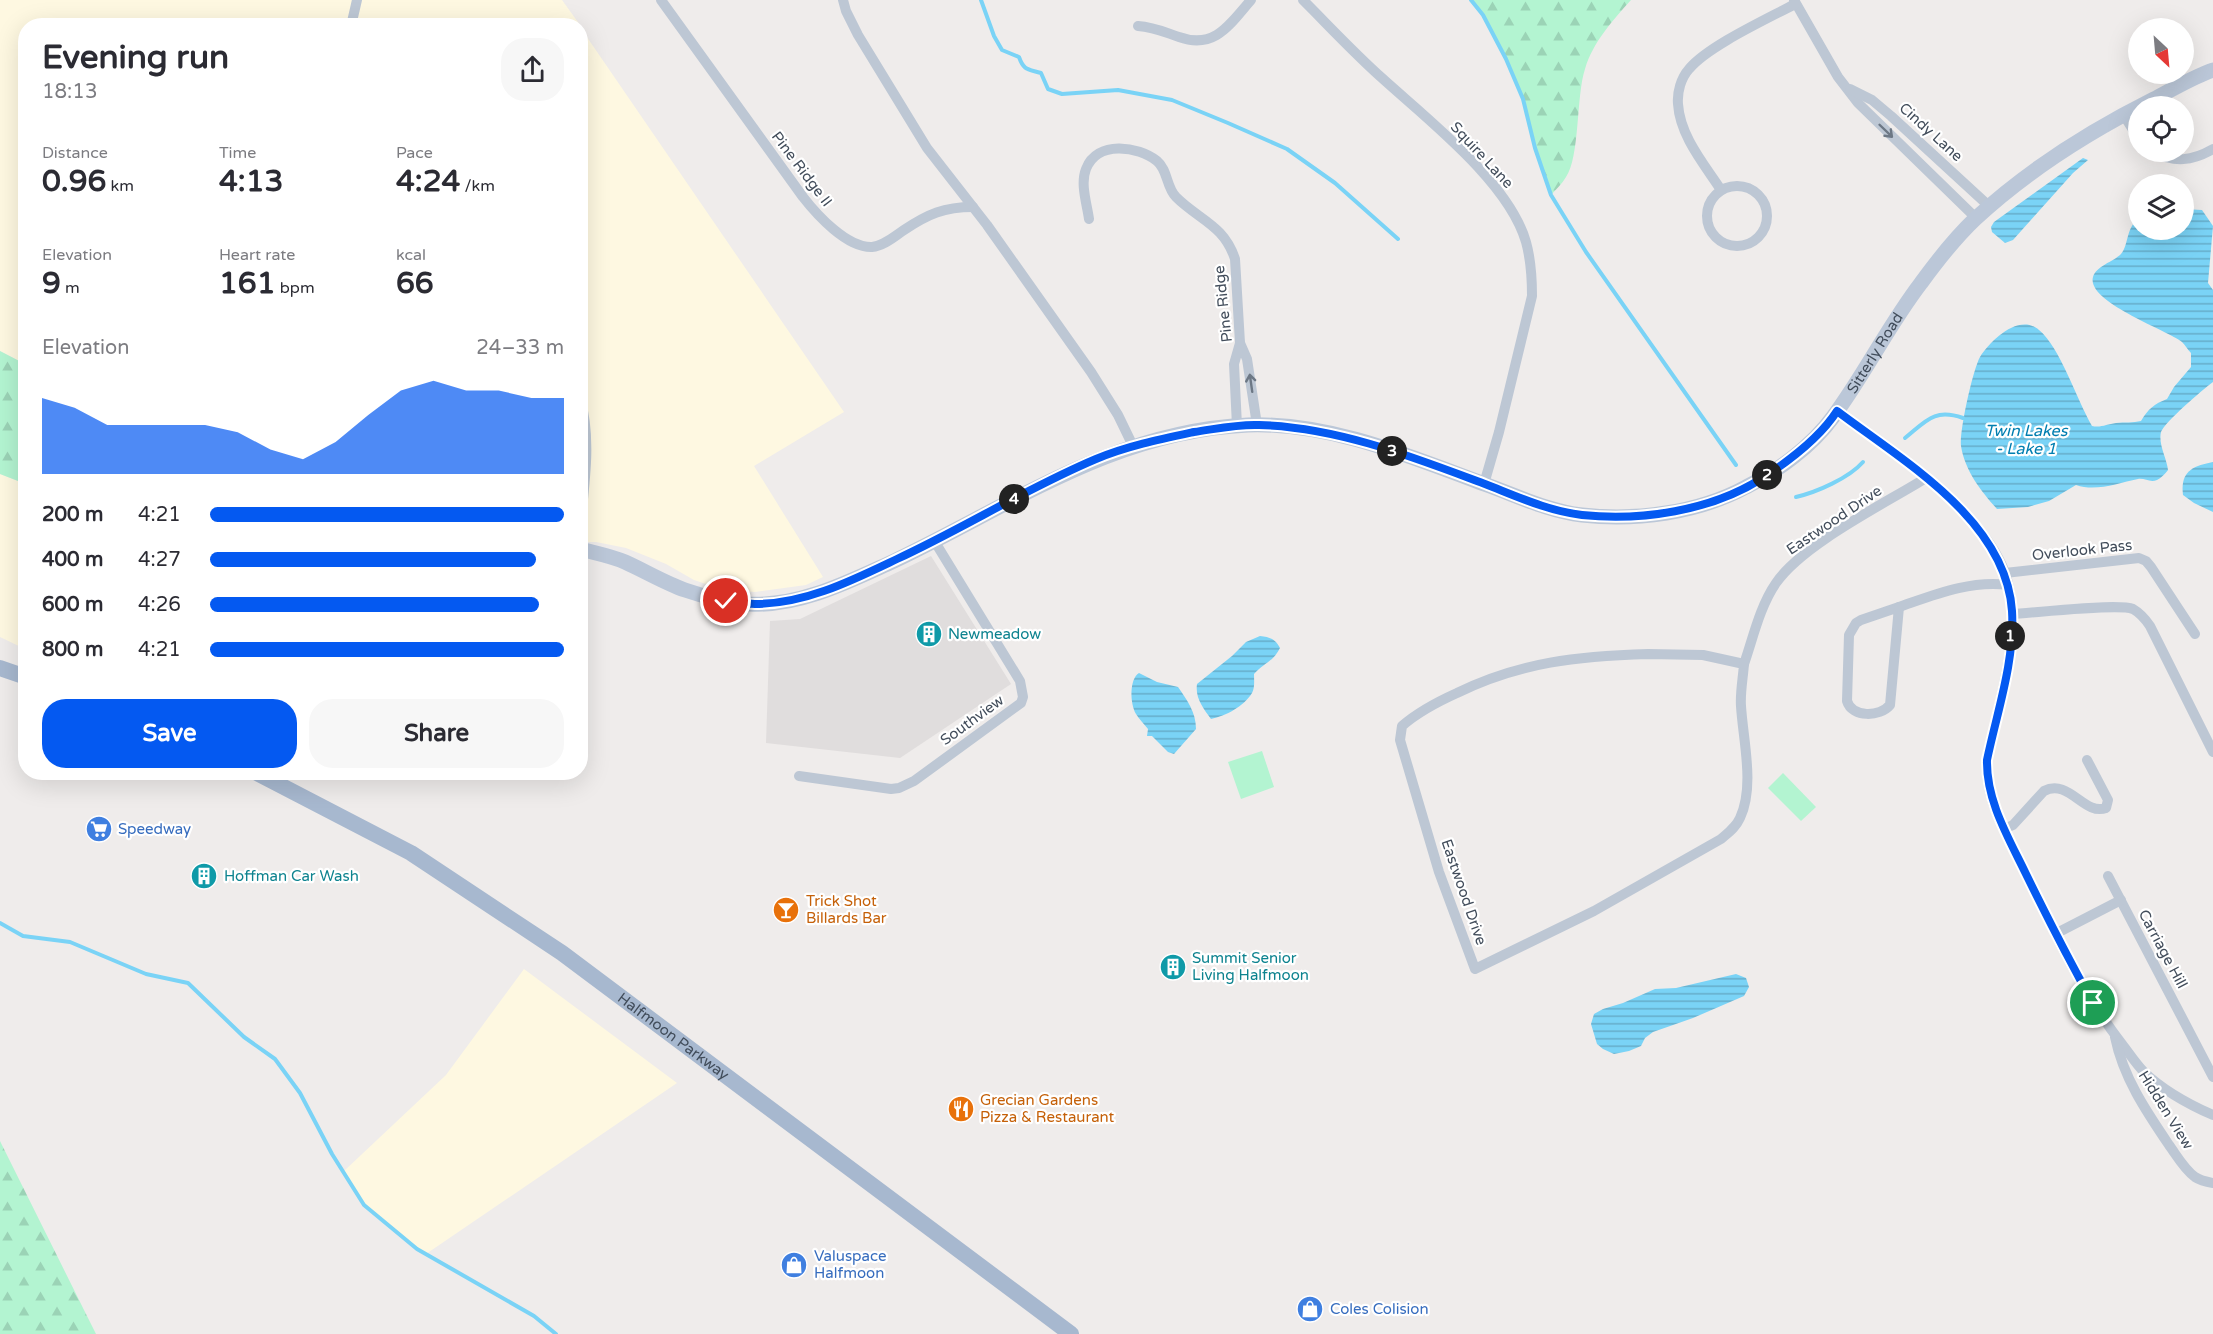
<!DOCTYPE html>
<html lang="en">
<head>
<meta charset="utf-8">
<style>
  :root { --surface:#fff; --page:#f7f7f7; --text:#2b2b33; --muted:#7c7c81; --accent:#0459f1 }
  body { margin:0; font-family:"Varela Round",sans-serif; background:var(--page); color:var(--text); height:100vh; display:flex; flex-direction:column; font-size:22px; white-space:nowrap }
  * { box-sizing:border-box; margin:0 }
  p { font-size:20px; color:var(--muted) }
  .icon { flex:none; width:33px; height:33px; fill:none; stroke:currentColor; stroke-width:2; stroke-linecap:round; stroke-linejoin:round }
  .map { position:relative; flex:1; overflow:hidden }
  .side { position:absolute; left:18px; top:18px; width:570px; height:762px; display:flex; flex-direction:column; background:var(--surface); border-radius:24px; box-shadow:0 6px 24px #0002 }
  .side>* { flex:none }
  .needle { width:39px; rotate:154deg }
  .fabs { position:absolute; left:2128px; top:18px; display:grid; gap:12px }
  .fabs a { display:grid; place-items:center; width:66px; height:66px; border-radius:50%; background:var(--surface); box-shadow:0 6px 24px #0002; font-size:30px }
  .pin { position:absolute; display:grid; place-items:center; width:51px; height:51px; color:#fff; margin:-26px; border:3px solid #fff; border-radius:50%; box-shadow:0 2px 6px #0007 }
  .km { position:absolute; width:30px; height:30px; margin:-15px; border-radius:50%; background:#222; color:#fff; font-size:16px; line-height:30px; text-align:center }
  .round { display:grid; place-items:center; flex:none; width:63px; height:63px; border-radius:24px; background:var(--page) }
  .head { display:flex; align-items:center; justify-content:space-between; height:102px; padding:0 24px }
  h1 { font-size:33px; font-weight:700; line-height:45px }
  .stats { display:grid; grid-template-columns:repeat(3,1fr); gap:9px; height:102px; padding:6px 24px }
  .stats div { display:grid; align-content:center }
  .stats b { font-size:30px; font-weight:700 }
  .stats small { font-size:16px; font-weight:400 }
  .stats p { font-size:16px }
  .chart { height:168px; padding:12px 24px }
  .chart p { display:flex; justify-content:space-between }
  .chart svg { width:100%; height:108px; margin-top:6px; fill:var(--accent); opacity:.7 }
  .primary-button { display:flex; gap:12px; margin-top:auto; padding:12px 24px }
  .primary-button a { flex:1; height:69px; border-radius:24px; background:var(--accent); color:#fff; font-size:24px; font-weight:700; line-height:69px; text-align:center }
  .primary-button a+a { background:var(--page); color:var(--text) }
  ul { padding:0 24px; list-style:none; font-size:20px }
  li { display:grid; grid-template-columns:96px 72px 1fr; align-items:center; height:45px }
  li i { height:15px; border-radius:8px; background:var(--accent) }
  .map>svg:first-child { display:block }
  .commercial { fill:#fef8e1 }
  .education { fill:#e0dddd }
  .forest { fill:url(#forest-firs) }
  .pitch { fill:#b3f4d1 }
  .water { fill:url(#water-rules) }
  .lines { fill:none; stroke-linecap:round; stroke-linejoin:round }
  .stream { stroke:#7ad3f6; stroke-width:4 }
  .street { stroke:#bdc7d4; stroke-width:10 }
  .secondary { stroke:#bbc7d8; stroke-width:15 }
  .primary { stroke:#a7b8cf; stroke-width:16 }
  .oneway { stroke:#6d7885 }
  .route-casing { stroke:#fff; stroke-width:12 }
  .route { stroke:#0459f1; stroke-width:8 }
  .labels { text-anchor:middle; stroke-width:4.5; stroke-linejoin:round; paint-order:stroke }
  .street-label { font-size:15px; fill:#424d5b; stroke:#fff }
  .culture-label { font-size:15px; fill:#0d838f; stroke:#fff; text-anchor:start }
  .shop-label { font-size:15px; fill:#366cbe; stroke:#fff; text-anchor:start }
  .food-label { font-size:15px; fill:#c56008; stroke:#fff; text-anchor:start }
  .water-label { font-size:16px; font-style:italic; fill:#007eb0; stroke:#fff }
</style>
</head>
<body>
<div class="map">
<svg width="2213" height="1334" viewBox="0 0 2213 1334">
  <defs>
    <pattern id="forest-firs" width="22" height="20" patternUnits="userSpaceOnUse" patternTransform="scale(1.5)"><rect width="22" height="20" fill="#b3f4d1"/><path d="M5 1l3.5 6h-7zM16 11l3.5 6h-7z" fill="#9bd3b6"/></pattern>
    <pattern id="water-rules" width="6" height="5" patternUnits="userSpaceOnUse" patternTransform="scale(1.5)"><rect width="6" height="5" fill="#7ad3f6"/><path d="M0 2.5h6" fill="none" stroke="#66adca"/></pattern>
  </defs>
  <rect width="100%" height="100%" fill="#efeceb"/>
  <g class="commercial">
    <path d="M0 0H562L580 25 26 26 25 364 0 351Z"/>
    <path d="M580 27 844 412 754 466 823 577 806 585 755 592 724 590 694 580 666 564 626 548 596 542H581Z"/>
    <path d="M0 474 18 481 25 477V649L0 637Z"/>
    <path d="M524 969 677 1083 426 1254 364 1205 343 1172 446 1075Z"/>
  </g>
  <path class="education" d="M931 556 1011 684 900 758 766 743 770 621 800 619Z"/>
  <g class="forest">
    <path d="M1471 0H1631C1613 20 1593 42 1585 69 1576 96 1580 157 1566 177 1562 184 1556 189 1551 195L1533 140 1523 99 1506 59 1483 15Z"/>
    <path d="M0 351 25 364V477L18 481 0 474Z"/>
    <path d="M0 1141 84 1310 96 1334H0Z"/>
  </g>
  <g class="pitch">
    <path d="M1262 751 1274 787 1241 799 1228 762Z"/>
    <path d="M1783 773 1816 807 1801 821 1768 788Z"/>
  </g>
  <g class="water">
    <path d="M2083 158 2088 160 2073 173 2013 240 2005 243 1992 232 1991 227 1994 222Z"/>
    <path d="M2184 209 2202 210 2213 226 2208 283 2213 290V382C2202 390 2165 422 2161 432 2158 444 2167 459 2168 470 2165 474 2161 478 2157 480 2150 483 2145 478 2138 479 2118 483 2096 492 2076 485L2049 501 2028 507 1997 509C1981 491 1965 471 1961 446 1959 432 1973 369 1980 357 1991 340 2019 313 2039 330 2060 347 2077 400 2092 426 2101 428 2107 424 2116 423 2125 422 2133 423 2141 421 2148 409 2154 404 2167 399L2174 387 2191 367V353C2188 350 2185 345 2182 342 2167 330 2086 302 2093 277 2096 266 2113 262 2121 254 2129 245 2126 226 2139 219V230H2184Z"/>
    <path d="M2213 462V512L2194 503 2183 495C2180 471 2193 466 2213 462Z"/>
    <path d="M1260 636C1270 637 1275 639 1280 648 1273 662 1264 663 1254 674 1254 680 1255 688 1252 693 1244 706 1226 716 1211 719 1203 708 1195 698 1197 684L1232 656 1246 642Z"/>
    <path d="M1139 673 1157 682 1178 687C1187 700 1196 712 1196 729L1174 754 1168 752 1152 736H1147L1148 729C1144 724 1139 719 1136 714 1130 704 1129 679 1139 673Z"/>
    <path d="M1736 974 1746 978 1749 987 1744 996 1693 1018 1653 1032 1645 1038 1641 1046 1629 1051 1614 1054 1603 1049 1597 1044 1591 1024 1594 1014 1603 1009 1623 1003 1655 989 1676 988Z"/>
  </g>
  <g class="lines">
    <g class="stream">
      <path d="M981 0 994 36 1002 50 1019 57C1024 71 1028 69 1041 73L1048 89 1062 94 1118 90 1172 100 1228 123 1287 149 1335 183 1398 239"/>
      <path d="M1471 0 1483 15 1506 59 1523 99 1535 148 1551 195 1586 252 1736 465"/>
      <path d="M1905 438C1926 421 1934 408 1963 418"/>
      <path d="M1796 497C1817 492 1849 478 1863 462"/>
      <path d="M0 923 23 936 70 942 146 974 188 983 244 1037 275 1059 300 1093 332 1154 364 1205 417 1249 534 1316 556 1334"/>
    </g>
    <g class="street">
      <path d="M661 0 803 197C817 215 847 248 872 247 884 246 895 236 904 230 928 214 944 207 973 207"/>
      <path d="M843 0 846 11 858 35 927 148 987 225 1091 372 1118 415 1133 446"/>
      <path d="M1303 0C1329 26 1354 53 1382 78 1427 119 1509 182 1526 242 1531 260 1532 278 1532 296L1499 432 1484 484"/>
      <path d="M1794 0 1838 77 1858 103 1976 218"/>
      <path d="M351 26 357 0"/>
      <path d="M1138 26C1154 27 1164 32 1179 37 1215 50 1230 24 1251 0"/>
      <path d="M1850 89 1872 100 1891 116 1990 207"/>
      <path d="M2123 114 2139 139"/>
      <path d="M2153 152C2175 163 2192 161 2213 149"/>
      <circle cx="1737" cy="216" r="30"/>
      <path d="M1721 190C1704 164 1680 136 1678 104 1677 92 1681 78 1689 69 1708 46 1767 19 1795 4"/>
      <path d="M1089 219C1087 204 1080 184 1086 169 1097 140 1138 146 1157 161 1168 170 1166 187 1176 197 1199 220 1224 225 1235 259L1240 343 1247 359 1257 425"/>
      <path d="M580 399C592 438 584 487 580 528"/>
      <path d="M1837 411C1890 451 1982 509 2005 573 2022 621 2005 677 1995 725 1991 741 1985 757 1987 774 1989 807 2012 845 2026 875 2055 933 2082 993 2122 1044 2129 1053 2136 1064 2144 1072 2164 1091 2188 1104 2213 1115"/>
      <path d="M1237 426 1234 364 1240 343"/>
      <path d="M2005 573 2139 558 2146 561 2151 567 2195 634"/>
      <path d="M1899 607 1890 705C1880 717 1852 718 1847 701L1849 635 1856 623 1861 620Z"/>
      <path d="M1899 607C1934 595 1970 580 2008 585"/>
      <path d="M2012 614C2033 613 2118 603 2133 609 2140 613 2146 620 2150 626L2213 752"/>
      <path d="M1648 654 1703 655 1744 664C1743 678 1740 693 1741 706 1743 740 1755 786 1740 818 1736 827 1729 832 1721 839L1594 911 1475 969 1439 872 1400 740 1402 726C1418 712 1437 702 1457 693 1520 662 1579 656 1648 654Z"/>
      <path d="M1744 664C1753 638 1760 606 1776 583 1803 544 1884 504 1926 478"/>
      <path d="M799 776 891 789 899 788 914 781 1021 703 1023 697 1020 681 935 542"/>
      <path d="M2004 829 2013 825 2044 791C2069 778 2084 816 2106 808L2108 800 2087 760"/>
      <path d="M2108 876 2213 1077"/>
      <path d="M2055 934 2121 900"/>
      <path d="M2115 1037C2123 1077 2146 1111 2169 1145 2177 1156 2184 1169 2195 1177 2201 1181 2207 1182 2213 1183"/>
    </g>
    <path class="secondary" id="s1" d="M580 549C595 553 611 556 625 562 645 571 665 583 685 590 705 597 728 602 749 604 799 607 848 582 892 562 1010 506 1113 431 1248 425 1329 422 1409 456 1484 484 1516 495 1547 511 1582 515 1636 521 1698 513 1746 487 1778 471 1812 446 1833 417 1865 374 1888 326 1921 283 1937 261 1955 238 1975 219 2028 170 2090 131 2154 99 2173 89 2193 77 2213 70"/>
    <g class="primary">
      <path d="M0 668 26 677"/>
      <path id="s2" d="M255 772 411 853 562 953 1071 1334"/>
    </g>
  </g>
  <defs><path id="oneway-shaft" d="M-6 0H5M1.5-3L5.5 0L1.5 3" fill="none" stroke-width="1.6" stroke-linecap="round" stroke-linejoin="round" transform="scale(1.5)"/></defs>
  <g class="oneway">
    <use href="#oneway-shaft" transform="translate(1886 131) rotate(44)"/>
    <use href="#oneway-shaft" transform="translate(1251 383) rotate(-98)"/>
  </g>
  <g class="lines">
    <defs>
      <path id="route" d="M726 601C735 602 746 604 755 604 806 604 853 580 897 559 964 528 1027 488 1096 459 1127 446 1161 439 1194 432 1216 429 1237 424 1259 425 1337 427 1413 457 1485 484 1516 496 1548 511 1582 515 1642 521 1710 511 1761 479 1789 461 1819 439 1837 411 1903 461 2006 520 2012 611 2015 661 1997 712 1987 760 1986 800 2008 837 2025 872 2047 917 2069 960 2093 1003"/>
    </defs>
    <use href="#route" class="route-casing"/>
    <use href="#route" class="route"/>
  </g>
  <defs>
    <symbol id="building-disc" viewBox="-11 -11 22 22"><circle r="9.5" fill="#0f9aa8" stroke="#fff"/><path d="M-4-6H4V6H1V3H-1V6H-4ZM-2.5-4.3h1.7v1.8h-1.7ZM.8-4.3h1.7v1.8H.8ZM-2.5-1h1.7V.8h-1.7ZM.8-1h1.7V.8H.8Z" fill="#fff"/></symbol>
    <symbol id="supermarket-disc" viewBox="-11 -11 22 22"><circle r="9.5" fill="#3f7fe0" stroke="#fff"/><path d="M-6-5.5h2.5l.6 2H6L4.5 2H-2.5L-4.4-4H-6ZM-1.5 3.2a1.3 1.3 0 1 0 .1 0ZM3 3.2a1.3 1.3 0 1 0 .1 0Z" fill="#fff"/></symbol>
    <symbol id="bar-disc" viewBox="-11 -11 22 22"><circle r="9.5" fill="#e8710a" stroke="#fff"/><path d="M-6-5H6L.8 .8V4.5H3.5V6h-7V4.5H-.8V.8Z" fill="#fff"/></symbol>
    <symbol id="restaurant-disc" viewBox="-11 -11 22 22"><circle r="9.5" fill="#e8710a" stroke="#fff"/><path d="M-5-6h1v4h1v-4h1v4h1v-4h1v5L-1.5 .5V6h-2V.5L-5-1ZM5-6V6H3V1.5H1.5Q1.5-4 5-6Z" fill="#fff"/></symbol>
    <symbol id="shop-disc" viewBox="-11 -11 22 22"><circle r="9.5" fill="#3f7fe0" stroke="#fff"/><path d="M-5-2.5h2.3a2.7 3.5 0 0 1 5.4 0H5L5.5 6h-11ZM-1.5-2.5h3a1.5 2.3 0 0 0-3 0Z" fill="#fff"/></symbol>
  </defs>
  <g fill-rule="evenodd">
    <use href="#building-disc" x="914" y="619" width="30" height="30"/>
    <use href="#supermarket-disc" x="84" y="814" width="30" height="30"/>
    <use href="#building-disc" x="189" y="861" width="30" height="30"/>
    <use href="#bar-disc" x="771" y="895" width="30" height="30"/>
    <use href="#building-disc" x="1158" y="952" width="30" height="30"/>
    <use href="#restaurant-disc" x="946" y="1094" width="30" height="30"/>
    <use href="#shop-disc" x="779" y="1250" width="30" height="30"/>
    <use href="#shop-disc" x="1295" y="1294" width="30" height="30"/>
  </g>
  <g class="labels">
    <g class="street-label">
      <text transform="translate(1931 132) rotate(42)" y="5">Cindy Lane</text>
      <text transform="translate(1482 155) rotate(47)" y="5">Squire Lane</text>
      <text transform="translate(802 169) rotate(53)" y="5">Pine Ridge II</text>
      <text transform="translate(1223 304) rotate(-96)" y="5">Pine Ridge</text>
      <text dy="5" stroke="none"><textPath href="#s1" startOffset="1420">Sitterly Road</textPath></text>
      <text transform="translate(1834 520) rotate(-34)" y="5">Eastwood Drive</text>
      <text transform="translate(2082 550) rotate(-6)" y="5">Overlook Pass</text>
      <text transform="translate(972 720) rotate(-36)" y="5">Southview</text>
      <text transform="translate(1464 892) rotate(71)" y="5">Eastwood Drive</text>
      <text transform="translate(2163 949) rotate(62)" y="5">Carriage Hill</text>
      <text dy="5" stroke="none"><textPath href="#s2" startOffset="496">Halfmoon Parkway</textPath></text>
      <text transform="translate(2166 1110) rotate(58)" y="5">Hidden View</text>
    </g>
    <g class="culture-label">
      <text x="948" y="639">Newmeadow</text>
      <text x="224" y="881">Hoffman Car Wash</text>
      <text x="1192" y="963">Summit Senior<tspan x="1192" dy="17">Living Halfmoon</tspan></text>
    </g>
    <g class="shop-label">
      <text x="118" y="834">Speedway</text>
      <text x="814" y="1261">Valuspace<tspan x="814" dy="17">Halfmoon</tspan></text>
      <text x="1330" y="1314">Coles Colision</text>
    </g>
    <g class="food-label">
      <text x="806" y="906">Trick Shot<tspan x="806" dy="17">Billards Bar</tspan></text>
      <text x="980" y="1105">Grecian Gardens<tspan x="980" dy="17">Pizza &amp; Restaurant</tspan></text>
    </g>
    <g class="water-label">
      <text x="2026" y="436">Twin Lakes<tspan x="2026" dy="18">- Lake 1</tspan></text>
    </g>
  </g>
</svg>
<div class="fabs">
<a><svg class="needle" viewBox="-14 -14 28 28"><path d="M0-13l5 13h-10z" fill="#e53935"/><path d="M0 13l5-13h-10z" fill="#7c7c81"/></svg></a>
<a><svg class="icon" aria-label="locate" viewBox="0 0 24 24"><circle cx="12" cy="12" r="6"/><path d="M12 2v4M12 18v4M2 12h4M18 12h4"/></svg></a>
<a><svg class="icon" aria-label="layers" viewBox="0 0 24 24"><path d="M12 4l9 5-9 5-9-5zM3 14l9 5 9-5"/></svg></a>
</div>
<div class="pin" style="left:2093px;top:1003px;background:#1e9e55"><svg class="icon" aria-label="arrive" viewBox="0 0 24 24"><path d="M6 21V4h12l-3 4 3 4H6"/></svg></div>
<div class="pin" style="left:726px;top:601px;background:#d93025"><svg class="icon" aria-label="check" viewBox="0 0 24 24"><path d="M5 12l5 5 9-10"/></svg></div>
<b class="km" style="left:2010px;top:636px">1</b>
<b class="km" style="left:1767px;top:475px">2</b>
<b class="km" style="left:1392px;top:451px">3</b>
<b class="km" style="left:1014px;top:499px">4</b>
<section class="side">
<div class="head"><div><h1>Evening run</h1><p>18:13</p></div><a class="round"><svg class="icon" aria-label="share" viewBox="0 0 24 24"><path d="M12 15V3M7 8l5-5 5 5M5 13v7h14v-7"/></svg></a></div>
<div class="stats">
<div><p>Distance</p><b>0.96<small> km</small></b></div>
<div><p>Time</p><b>4:13</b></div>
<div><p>Pace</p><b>4:24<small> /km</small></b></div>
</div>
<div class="stats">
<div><p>Elevation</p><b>9<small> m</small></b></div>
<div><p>Heart rate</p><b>161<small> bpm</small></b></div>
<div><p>kcal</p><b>66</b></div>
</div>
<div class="chart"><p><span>Elevation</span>24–33 m</p>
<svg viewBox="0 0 160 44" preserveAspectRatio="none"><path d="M0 44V13L10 17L20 24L30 24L40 24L50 24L60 27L70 34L80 38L90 31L100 20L110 10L120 6L130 10L140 10L150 13L160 13V44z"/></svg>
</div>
<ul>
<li><b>200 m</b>4:21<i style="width:100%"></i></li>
<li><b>400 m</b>4:27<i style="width:92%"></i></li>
<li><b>600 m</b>4:26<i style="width:93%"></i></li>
<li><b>800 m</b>4:21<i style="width:100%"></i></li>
</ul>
<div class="primary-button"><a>Save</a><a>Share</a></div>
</section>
</div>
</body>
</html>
